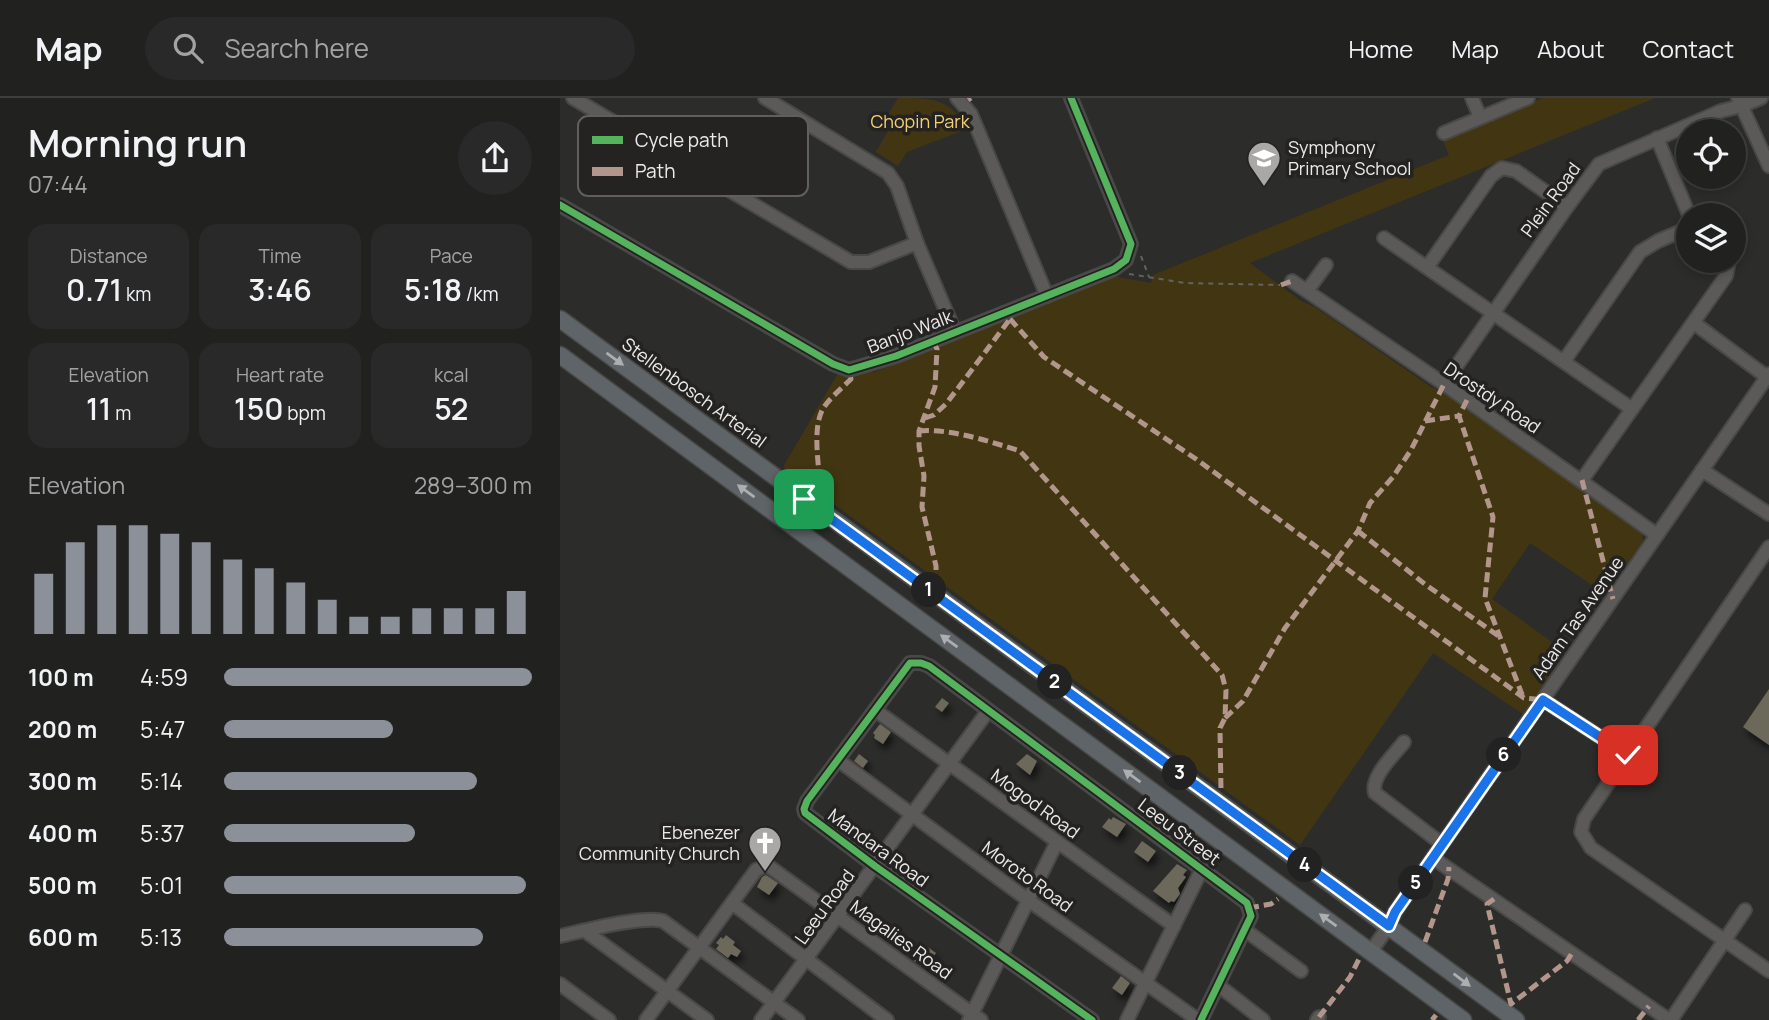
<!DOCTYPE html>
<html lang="en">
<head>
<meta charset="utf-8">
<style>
  :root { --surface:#212120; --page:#292929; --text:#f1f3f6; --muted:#a2a3a5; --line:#3e3e3e; --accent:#8c9099 }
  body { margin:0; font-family:Manrope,sans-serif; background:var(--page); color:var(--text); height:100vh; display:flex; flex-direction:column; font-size:26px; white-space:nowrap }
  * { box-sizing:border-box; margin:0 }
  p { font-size:23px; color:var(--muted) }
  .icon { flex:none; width:38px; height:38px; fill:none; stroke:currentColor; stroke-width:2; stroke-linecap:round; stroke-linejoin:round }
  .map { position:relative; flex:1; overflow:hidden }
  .side { display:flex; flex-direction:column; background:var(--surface); width:560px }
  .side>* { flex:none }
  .fabs { position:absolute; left:1116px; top:21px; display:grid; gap:14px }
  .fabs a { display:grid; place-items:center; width:70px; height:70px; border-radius:50%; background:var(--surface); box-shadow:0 4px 10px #0003,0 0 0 2px var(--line); font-size:35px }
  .pin { position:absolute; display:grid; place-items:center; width:60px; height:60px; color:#fff; margin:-30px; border-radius:14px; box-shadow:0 4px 10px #0006 }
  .km { position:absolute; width:35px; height:35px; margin:-18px; border-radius:50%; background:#222; color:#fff; font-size:19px; line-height:35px; text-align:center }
  .round { display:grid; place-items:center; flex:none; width:74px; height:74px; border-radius:37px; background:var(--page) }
  .summary { display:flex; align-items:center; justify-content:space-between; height:119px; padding:0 28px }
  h1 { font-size:38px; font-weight:600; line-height:52px }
  .stats { display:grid; grid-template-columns:repeat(3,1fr); gap:10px; height:119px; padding:7px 28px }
  .stats div { display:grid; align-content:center; border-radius:18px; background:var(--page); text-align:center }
  .stats b { font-size:30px; font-weight:600 }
  .stats small { font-size:19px; font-weight:400 }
  .stats p { font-size:19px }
  .chart { height:196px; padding:14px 28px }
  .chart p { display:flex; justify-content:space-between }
  .chart svg { width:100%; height:126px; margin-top:7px; stroke:var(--accent); stroke-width:6 }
  ul { padding:0 28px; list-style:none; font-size:23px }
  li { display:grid; grid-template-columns:112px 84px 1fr; align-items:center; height:52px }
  li i { height:18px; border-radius:9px; background:var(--accent) }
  header { display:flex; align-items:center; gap:42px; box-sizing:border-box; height:98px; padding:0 35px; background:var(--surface); border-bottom:2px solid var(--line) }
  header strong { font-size:33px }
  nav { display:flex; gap:38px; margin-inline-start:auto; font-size:24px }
  .search { width:490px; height:63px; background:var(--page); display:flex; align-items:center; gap:18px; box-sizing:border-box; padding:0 24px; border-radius:38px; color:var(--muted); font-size:26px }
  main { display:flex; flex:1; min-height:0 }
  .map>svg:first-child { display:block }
  .green { fill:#423612 }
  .building { fill:#6c675a; filter:url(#shadow) }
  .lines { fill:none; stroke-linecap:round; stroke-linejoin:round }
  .minor-casing { stroke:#484847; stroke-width:16 }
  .major-casing { stroke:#484847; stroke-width:19 }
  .path { stroke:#636261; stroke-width:2; stroke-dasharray:5 5; stroke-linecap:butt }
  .minor { stroke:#5b5a59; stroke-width:12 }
  .major { stroke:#5f6468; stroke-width:16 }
  .quiet { stroke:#b2968c; stroke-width:5; stroke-dasharray:10 5; stroke-linecap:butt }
  .cycleway-casing { stroke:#242321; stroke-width:11 }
  .cycleway { stroke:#56b35d; stroke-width:7 }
  .oneway { fill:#adaeb0 }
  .route-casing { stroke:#fff; stroke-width:14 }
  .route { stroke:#1a73e8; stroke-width:9 }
  .labels { text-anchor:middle; stroke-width:7; stroke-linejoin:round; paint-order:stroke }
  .park-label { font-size:18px; fill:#f4d176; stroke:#242321 }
  .poi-label { font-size:18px; fill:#ecebea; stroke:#242321; text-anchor:start }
  .street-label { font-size:18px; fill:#ecebea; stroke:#242321 }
  .key { fill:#242321; stroke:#605f5d; stroke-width:2 }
  .key-label { font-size:19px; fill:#ecebea }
</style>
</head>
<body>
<header>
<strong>Map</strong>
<div class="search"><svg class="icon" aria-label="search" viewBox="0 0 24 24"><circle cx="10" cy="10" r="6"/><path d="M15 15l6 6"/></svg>Search here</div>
<nav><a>Home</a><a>Map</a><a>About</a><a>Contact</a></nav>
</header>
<main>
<section class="side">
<div class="summary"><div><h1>Morning run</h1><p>07:44</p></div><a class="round"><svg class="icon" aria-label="share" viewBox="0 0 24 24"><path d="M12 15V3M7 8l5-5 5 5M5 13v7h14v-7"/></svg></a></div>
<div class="stats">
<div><p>Distance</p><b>0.71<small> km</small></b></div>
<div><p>Time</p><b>3:46</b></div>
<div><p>Pace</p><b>5:18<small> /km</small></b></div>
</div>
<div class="stats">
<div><p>Elevation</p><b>11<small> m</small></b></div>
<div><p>Heart rate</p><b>150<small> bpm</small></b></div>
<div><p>kcal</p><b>52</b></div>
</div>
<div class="chart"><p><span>Elevation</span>289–300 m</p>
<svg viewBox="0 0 160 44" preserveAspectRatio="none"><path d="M5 44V23M15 44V12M25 44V6M35 44V6M45 44V9M55 44V12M65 44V18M75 44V21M85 44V26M95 44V32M105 44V38M115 44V38M125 44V35M135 44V35M145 44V35M155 44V29"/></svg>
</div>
<ul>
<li><b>100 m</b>4:59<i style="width:100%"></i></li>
<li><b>200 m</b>5:47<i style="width:55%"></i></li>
<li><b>300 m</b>5:14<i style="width:82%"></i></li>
<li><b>400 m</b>5:37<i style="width:62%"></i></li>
<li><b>500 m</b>5:01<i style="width:98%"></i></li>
<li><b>600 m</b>5:13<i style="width:84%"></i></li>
</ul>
</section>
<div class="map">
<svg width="1209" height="922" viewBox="0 0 1209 922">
  <defs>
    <filter id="shadow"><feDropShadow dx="3.5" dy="6" stdDeviation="3.5" flood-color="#0009"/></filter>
  </defs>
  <rect width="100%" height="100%" fill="#2c2c2b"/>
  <g class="green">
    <path d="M338 0C374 0 389 0 407 31L347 54 338 68 316 54 335 21 328 17Z"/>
    <path d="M983 0H1095L690 165 741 203 755 209 871 289 884 295 1082 433 1083 443 1045 496 970 445 932 501 1006 554 964 617 873 555 740 747 223 369 277 277 315 274 553 178 591 185 593 177 889 57 882 40Z"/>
  </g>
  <g class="building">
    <path d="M1209 591V647L1183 629Z"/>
    <path d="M382 600 389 605 382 614 375 609Z"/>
    <path d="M320 626 331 634 323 646 314 640 315 637 313 635Z"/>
    <path d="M299 656 308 663 303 670 294 663Z"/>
    <path d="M467 656 477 663 470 677 456 666Z"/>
    <path d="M553 719 566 726 557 739 542 729 549 720 551 722Z"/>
    <path d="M582 743 596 753 588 764 574 754Z"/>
    <path d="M617 766 627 772 623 777 626 779 618 790 620 796 614 804 611 803 609 805 593 793Z"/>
    <path d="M206 777 218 785 209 797 197 789 202 779Z"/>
    <path d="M166 837 175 844 173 847 181 853 177 859 171 856 168 860 156 851 159 847 156 845 161 839 163 841Z"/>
    <path d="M362 845 376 855 365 871 353 862Z"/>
    <path d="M561 878 570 885 562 897 552 890Z"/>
  </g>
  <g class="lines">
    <defs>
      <g id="minor">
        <path d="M13 0 291 164H309L357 145"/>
        <path d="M205 0 328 75 337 88 357 145 395 234"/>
        <path d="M397 0 411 16 487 198"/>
        <path d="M912 0 920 19"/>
        <path d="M1178 0 1209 68"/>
        <path d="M884 35 968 0"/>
        <path d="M1097 40 1129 117"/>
        <path d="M0 107 273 266 289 272 336 258 554 171 566 162 571 146 511 0"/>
        <path d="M824 140 1072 311"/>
        <path d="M868 168 931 78 942 70 956 73 1007 109"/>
        <path d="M732 183 884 286 1097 437"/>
        <path d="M747 193 766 167"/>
        <path d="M1134 225 1207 279"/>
        <path d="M1004 263 1080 154 1098 143 1129 130"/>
        <path d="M884 286 1007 109 1039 66 1161 13 1181 8 1201 0"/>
        <path d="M1142 372 1209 416"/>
        <path d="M1022 382 1166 178 1169 163"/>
        <path d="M1209 449 1024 721 1021 734 1031 750 1209 873"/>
        <path d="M983 602 1068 657"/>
        <path d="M315 612 614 828"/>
        <path d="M844 644C834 657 810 679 815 695L882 746"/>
        <path d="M278 662 468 802 638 922"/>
        <path d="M873 760 1109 922"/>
        <path d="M172 805 327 922"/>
        <path d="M685 832 741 873"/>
        <path d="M25 833 147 922"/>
        <path d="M0 838C23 833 83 817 103 823L238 922"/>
        <path d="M811 853 829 828 835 814 1209 276"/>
        <path d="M0 886 49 922"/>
        <path d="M658 887 703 922"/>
        <path d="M86 922 196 772 207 767 421 922"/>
        <path d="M201 922 428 613"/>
        <path d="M409 922 497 744"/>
        <path d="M532 922 315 768 245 715 244 711 247 703 350 565H361L369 568 687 805 691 818 641 922"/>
        <path d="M567 922 642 771"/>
        <path d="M757 922 759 919"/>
        <path d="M1111 922 1185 812"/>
      </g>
      <g id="major">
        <path d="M0 221 956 922"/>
        <path d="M0 257 903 922"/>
      </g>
    </defs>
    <use href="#minor" class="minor-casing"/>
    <use href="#major" class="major-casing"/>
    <g class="path">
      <path d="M581 158 589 179"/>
      <path d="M569 176 625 185 720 187"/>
    </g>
    <use href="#minor" class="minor"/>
    <use href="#major" class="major"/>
    <g class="quiet">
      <path d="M408 2 411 0"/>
      <path d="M721 187 732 183"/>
      <path d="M450 221 484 259 636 361 964 600 983 602"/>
      <path d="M373 243 377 251 375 289 359 333V348L364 378 362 409 376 468V482"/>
      <path d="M907 302 899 318 933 419 925 500 963 599"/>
      <path d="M365 320 374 317 386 306 450 221 448 214"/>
      <path d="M865 323 899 318"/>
      <path d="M359 333C390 330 431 344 460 353L662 577 666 592 665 620 660 630 661 693"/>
      <path d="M1022 382 1053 501"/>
      <path d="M260 397C261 373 250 331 264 309 271 299 282 290 291 281L289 272"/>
      <path d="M798 433 866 487 940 539"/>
      <path d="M665 620 683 603 725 530 798 433 810 405 833 379 851 352 884 286"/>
      <path d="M934 801 927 806 951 906 1007 863 1012 855"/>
      <path d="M689 810 711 806 718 801"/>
      <path d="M865 844 888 781 889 769"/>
      <path d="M759 919 790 879 799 861"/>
      <path d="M872 922 876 917"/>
      <path d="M1078 922 1089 908"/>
    </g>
    <defs>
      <g id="cycleway">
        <path d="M0 107 273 266 289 272 336 258 554 171 566 162 571 146 511 0"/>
        <path d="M532 922 315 768 245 715 244 711 247 703 350 565H361L369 568 687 805 691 818 641 922"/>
      </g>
    </defs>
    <use href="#cycleway" class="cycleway-casing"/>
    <use href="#cycleway" class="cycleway"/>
  </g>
  <defs><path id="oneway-solid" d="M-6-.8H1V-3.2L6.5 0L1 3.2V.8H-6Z" transform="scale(1.75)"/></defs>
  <g class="oneway">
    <use href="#oneway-solid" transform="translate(55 261) rotate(36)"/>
    <use href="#oneway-solid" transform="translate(186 393) rotate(-144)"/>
    <use href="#oneway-solid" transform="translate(389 543) rotate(-144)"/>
    <use href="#oneway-solid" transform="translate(572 678) rotate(-144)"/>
    <use href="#oneway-solid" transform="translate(768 822) rotate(-144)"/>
    <use href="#oneway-solid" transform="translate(902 882) rotate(37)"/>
  </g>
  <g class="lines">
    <defs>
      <path id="route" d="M244 401 829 828 835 814 983 602 1068 657"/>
    </defs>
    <use href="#route" class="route-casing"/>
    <use href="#route" class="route"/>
  </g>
  <defs>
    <symbol id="school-pin" viewBox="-11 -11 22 30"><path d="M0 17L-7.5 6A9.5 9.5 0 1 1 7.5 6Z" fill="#a9a8a7" stroke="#242321"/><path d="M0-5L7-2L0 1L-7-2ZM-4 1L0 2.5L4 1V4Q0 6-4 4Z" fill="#fff"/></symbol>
    <symbol id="church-pin" viewBox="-11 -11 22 30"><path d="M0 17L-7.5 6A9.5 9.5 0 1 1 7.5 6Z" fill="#a9a8a7" stroke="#242321"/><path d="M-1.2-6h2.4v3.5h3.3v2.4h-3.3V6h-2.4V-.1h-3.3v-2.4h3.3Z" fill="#fff"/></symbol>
  </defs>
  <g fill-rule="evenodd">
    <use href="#school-pin" x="685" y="41" width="38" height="52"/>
    <use href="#church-pin" x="186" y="726" width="38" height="52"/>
  </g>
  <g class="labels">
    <g class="park-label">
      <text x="360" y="30">Chopin Park</text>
    </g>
    <g class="poi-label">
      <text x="728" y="56">Symphony<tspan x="728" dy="21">Primary School</tspan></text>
      <text x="180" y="741" text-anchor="end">Ebenezer<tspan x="180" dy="21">Community Church</tspan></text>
    </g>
    <g class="street-label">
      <text transform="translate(991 102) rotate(-54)" y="6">Plein Road</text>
      <text transform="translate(350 234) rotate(-21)" y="6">Banjo Walk</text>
      <text transform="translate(134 295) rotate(36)" y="6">Stellenbosch Arterial</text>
      <text transform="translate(932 300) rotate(34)" y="6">Drostdy Road</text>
      <text transform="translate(1018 520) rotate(-55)" y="6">Adam Tas Avenue</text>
      <text transform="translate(475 706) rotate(36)" y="6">Mogod Road</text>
      <text transform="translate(619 734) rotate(37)" y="6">Leeu Street</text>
      <text transform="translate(318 750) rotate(36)" y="6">Mandara Road</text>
      <text transform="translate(467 779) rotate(36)" y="6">Moroto Road</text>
      <text transform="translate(265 809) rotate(-54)" y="6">Leeu Road</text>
      <text transform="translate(341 842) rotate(36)" y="6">Magalies Road</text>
    </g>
  </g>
  <rect x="18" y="18" width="230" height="80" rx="10" class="key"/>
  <rect x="32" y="38" width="31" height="8" fill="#56b35d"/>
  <rect x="32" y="69" width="31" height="9" fill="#b2968c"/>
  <g class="key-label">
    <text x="75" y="49">Cycle path</text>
    <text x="75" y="80">Path</text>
  </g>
</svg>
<div class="fabs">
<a><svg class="icon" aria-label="locate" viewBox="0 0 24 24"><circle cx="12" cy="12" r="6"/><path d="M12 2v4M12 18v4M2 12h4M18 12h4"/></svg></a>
<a><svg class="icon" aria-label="layers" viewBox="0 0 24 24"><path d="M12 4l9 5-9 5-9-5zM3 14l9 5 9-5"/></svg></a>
</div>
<div class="pin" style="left:244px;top:401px;background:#1e9e55"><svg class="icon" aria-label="arrive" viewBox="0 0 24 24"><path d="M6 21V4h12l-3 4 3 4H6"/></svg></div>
<div class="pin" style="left:1068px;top:657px;background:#d93025"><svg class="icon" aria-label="check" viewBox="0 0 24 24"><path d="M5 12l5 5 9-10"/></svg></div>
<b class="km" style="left:369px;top:492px">1</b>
<b class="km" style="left:495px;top:584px">2</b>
<b class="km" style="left:620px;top:675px">3</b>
<b class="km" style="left:745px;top:767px">4</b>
<b class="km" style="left:856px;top:785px">5</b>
<b class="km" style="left:944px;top:657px">6</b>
</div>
</main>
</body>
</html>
